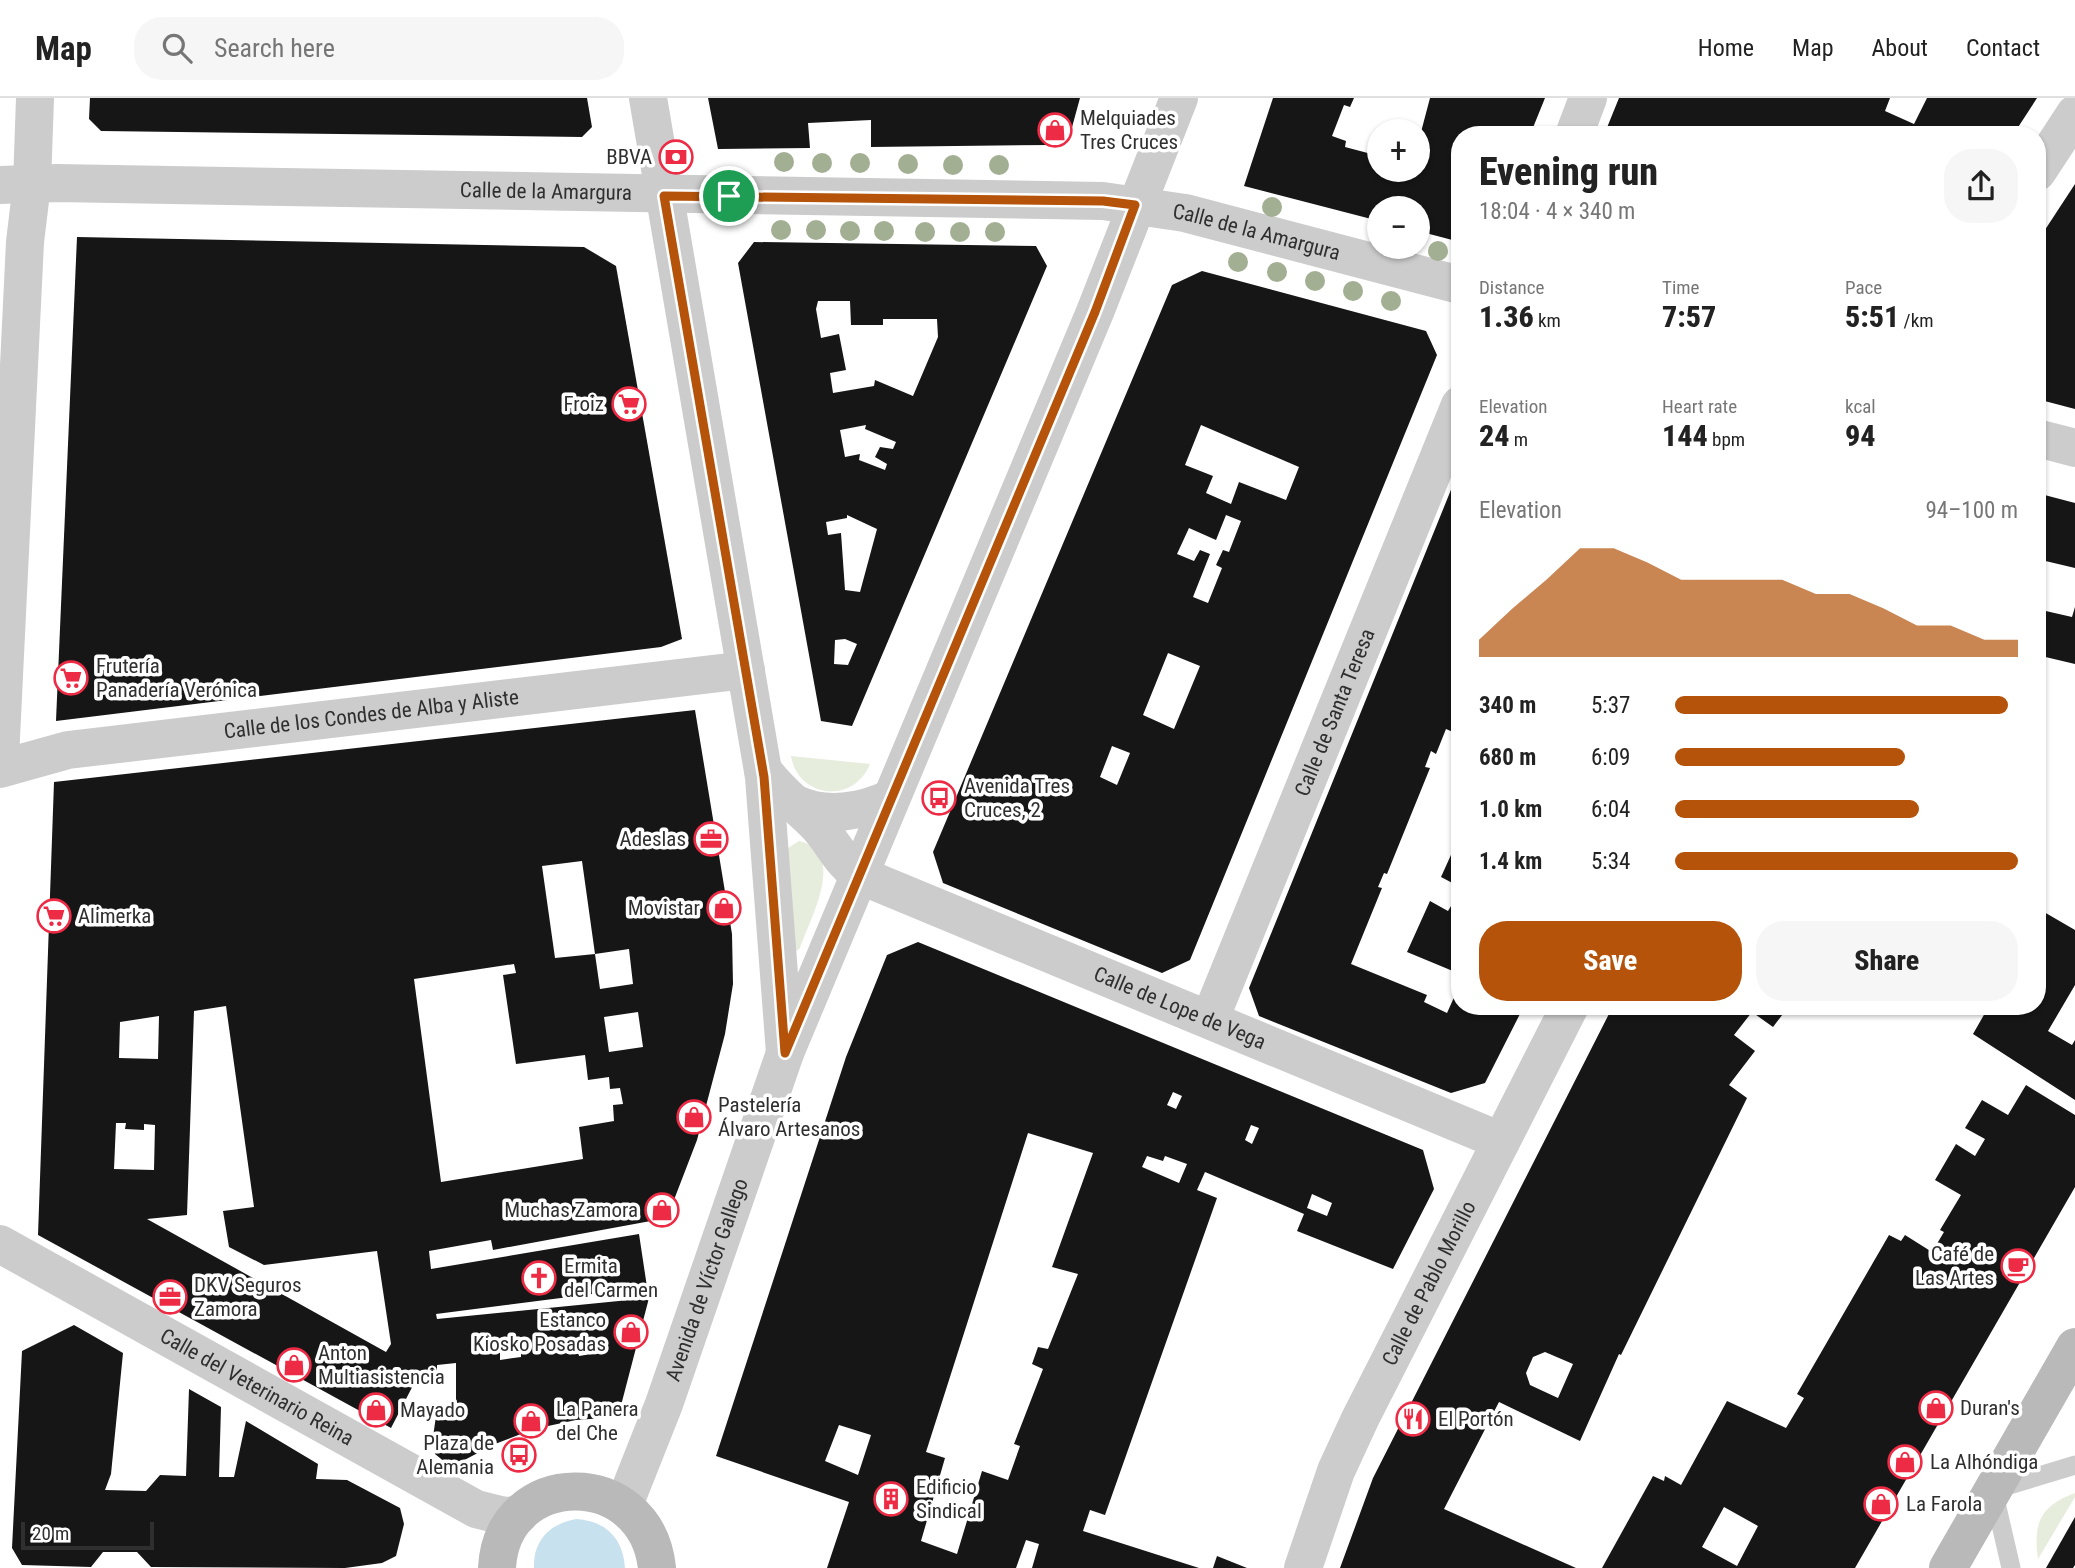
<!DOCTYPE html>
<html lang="en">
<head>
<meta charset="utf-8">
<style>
  :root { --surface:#fff; --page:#f6f6f6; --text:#222; --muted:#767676; --line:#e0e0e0; --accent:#b45309 }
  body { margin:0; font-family:"Roboto Condensed",sans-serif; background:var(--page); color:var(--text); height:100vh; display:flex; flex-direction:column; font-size:26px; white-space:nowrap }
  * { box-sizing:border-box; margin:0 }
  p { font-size:23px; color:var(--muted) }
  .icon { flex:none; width:38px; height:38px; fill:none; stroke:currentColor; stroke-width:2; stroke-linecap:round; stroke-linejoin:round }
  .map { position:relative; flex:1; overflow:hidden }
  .sheet { position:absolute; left:1451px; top:28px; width:595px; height:889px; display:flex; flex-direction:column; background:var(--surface); border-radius:28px; box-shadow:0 2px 5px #0004 }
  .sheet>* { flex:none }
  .controls { position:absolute; left:1367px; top:21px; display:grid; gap:14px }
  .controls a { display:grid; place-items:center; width:63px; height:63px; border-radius:50%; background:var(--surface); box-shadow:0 2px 5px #0004; font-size:35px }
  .scale { position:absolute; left:21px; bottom:18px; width:133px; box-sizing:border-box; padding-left:7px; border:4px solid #2f2f2f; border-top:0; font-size:19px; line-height:24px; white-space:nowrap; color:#2f2f2f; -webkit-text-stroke:5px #fff; paint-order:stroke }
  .pin { position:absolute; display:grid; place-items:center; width:60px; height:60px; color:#fff; margin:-30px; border:4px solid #fff; border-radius:50%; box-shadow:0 2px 7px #0007 }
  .round { display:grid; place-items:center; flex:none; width:74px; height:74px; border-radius:28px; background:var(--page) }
  .head { display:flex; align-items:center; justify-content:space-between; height:119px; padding:0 28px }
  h1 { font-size:38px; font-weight:800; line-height:52px }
  .metrics { display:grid; grid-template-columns:repeat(3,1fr); gap:10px; height:119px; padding:7px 28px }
  .metrics div { display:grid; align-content:center }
  .metrics b { font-size:30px; font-weight:800 }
  .metrics small { font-size:19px; font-weight:400 }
  .metrics p { font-size:19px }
  .chart { height:196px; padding:14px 28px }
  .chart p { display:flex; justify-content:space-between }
  .chart svg { width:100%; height:126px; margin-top:7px; fill:var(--accent); opacity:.7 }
  .button { display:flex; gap:14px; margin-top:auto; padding:14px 28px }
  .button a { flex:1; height:80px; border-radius:28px; background:var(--accent); color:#fff; font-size:28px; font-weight:800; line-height:80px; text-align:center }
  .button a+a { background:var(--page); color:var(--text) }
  ul { padding:0 28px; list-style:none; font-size:23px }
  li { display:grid; grid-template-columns:112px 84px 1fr; align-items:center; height:52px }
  li i { height:18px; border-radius:9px; background:var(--accent) }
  header { display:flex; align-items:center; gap:42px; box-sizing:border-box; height:98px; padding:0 35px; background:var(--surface); border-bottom:2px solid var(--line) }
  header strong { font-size:33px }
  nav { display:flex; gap:38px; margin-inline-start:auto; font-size:24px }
  .search { width:490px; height:63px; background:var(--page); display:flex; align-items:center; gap:18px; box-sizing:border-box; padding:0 24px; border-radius:28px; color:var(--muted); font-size:26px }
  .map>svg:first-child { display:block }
  .green { fill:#e6eddd }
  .water { fill:#c8e1ee }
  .building { fill:#161616; fill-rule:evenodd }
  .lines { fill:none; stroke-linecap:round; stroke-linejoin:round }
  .service { stroke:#ccc; stroke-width:19 }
  .minor { stroke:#ccc; stroke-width:38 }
  .tertiary { stroke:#ccc; stroke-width:38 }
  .secondary { stroke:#b9b9b9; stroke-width:38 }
  .tree { fill:#a2af93 }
  .route-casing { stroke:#fff; stroke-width:14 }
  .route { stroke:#b45309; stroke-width:9 }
  .labels { text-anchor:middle; stroke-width:7; stroke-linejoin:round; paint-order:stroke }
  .poi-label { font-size:21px; fill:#2f2f2f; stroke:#fff; text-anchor:start }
  .street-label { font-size:21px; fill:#2f2f2f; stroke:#fff }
</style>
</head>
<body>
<header>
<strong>Map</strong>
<div class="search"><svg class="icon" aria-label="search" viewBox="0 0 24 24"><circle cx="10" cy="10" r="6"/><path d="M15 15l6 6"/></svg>Search here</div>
<nav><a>Home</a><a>Map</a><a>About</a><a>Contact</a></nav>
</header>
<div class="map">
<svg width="2075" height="1470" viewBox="0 0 2075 1470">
  <rect width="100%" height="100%" fill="#fff"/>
  <g class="green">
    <path d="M791 658 870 666C853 707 798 700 791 658Z"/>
    <path d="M799 743C848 754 810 821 800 850L795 854 788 750Z"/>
    <path d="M2075 1395V1399L2038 1461C2033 1425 2040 1408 2075 1395Z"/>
  </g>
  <path class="water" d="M576 1421C606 1423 623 1440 625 1470H534C533 1442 550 1426 576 1421Z"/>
  <g class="building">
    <path d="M90 0H587L592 29 582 39 101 33 89 21Z"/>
    <path d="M708 0H1080L1071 33 1049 47 871 49V22L808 25 810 50 718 51Z"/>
    <path d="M1273 0H1354L1350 9 1344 7 1332 38 1346 43 1345 49 1379 58V72H1418V33L1421 34 1430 0H1545L1530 37H1460V144L1418 133V110H1379V123L1244 88Z"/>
    <path d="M1619 0H1890L1885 13 1914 26 1927 0H2037L2013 37H1970L1957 32 1954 37H1604Z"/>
    <path d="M1394 27 1416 32V33H1393Z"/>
    <path d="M2075 86V311L2037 301V144Z"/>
    <path d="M77 139 584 149 616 168 682 541 661 549 56 623Z"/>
    <path d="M754 144 1036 148 1047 168 852 628 821 623 738 165ZM818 203H850L851 227H883V221H937L938 239 913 298 875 282 874 288 833 295 830 275 846 272 839 236 821 240 816 211ZM866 327 865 331 896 344 893 351 880 349 875 359 887 366 885 372 859 362 860 356 845 359 840 332ZM847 417 877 431 860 494 845 492 841 435 828 437 826 424 847 420ZM845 541 857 546 848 567 834 566 835 542Z"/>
    <path d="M1202 173 1426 233 1437 257 1190 862 1162 875 943 785 933 754 1172 187ZM1201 327 1299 369 1286 402 1239 384 1231 406 1206 395 1213 378 1185 367ZM1226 417 1241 423 1229 454 1223 452 1216 467 1222 470 1208 505 1193 499 1210 456 1200 452 1194 463 1177 456 1189 430 1216 442ZM1168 555 1200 568 1174 631 1143 617ZM1112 648 1130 655 1117 687 1100 679Z"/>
    <path d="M1459 372 1460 637 1446 631 1436 656 1431 653 1425 669 1430 670 1387 776 1384 775 1378 789 1382 790 1351 866 1427 897 1424 904 1447 915 1460 886V908H1524L1485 985 1451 995 1259 918 1249 890Z"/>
    <path d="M2037 395 2075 405V470L2037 461Z"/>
    <path d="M2075 509V566L2037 557V511L2072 519Z"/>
    <path d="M695 612 732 836 733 886 725 936 697 1042 667 1120 493 1152 491 1142 429 1153 431 1171 639 1136 647 1189 436 1216 437 1221 649 1200 618 1319 576 1322 534 1331 495 1346 451 1369 435 1356 433 1339 437 1311 456 1310V1265L437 1267V1282L421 1272 391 1330 38 1137 54 684ZM582 763 595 856 629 851 633 886 600 891 595 856 555 860 542 768ZM514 866 516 875 503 877 516 966 585 957 588 982 609 979 610 991 620 990 623 1006 613 1007 614 1023 579 1029 583 1061 441 1084 414 881ZM226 908 254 1109 223 1113 229 1149 264 1167 377 1153 391 1246 386 1254 147 1121 187 1117 194 913ZM638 914 643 949 609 954 604 919ZM159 918 158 961 119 960 120 924ZM116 1025H126L125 1031 144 1032V1026L155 1027 154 1072 114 1071ZM602 1245 603 1254 579 1258 578 1248ZM521 1247V1259L500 1262V1249Z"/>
    <path d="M1460 737V789L1441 779Z"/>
    <path d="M1460 793V876L1407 854 1430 803 1448 813Z"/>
    <path d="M2044 814 2075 832V887L2048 933 2072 947 2075 942V1002L1973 936 1989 908H2037V826Z"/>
    <path d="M918 844 1423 1052 1434 1091 1393 1171 1297 1133 1304 1116 1205 1074 1197 1092 1217 1100 1105 1417 1090 1412 1083 1433 1199 1470H1032L1039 1446 1026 1442 1016 1470H827L849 1404 716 1358 846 959 887 857ZM1173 994 1182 998 1176 1011 1167 1007ZM1251 1027 1259 1030 1252 1046 1245 1042ZM1028 1035 1093 1055 1052 1169 1078 1176 1048 1251 1038 1249 1032 1266 1043 1271 1014 1346 1020 1348 1008 1382 982 1373 957 1456 921 1443 945 1360 926 1354ZM1147 1058 1163 1063 1165 1058 1187 1066 1179 1085 1142 1069ZM1312 1096 1332 1105 1327 1118 1307 1110ZM839 1327 871 1337 858 1377 825 1363Z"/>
    <path d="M1613 908H1789L1773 929 1752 914 1734 937 1755 953 1729 987 1747 1000 1621 1257 1619 1256 1580 1343 1499 1304 1444 1411 1576 1470H1340L1373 1380ZM1545 1254 1573 1266 1558 1300 1530 1287 1526 1275 1533 1259Z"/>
    <path d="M2026 987 2075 1017V1089L1855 1470H1602L1653 1378 1664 1383 1665 1378 1681 1387 1727 1303 1786 1330 1804 1300 1797 1296 1889 1137 1901 1143 1905 1137 1932 1154 1944 1134 1940 1132 1961 1097 1935 1082 1956 1046 1975 1058 1985 1041 1965 1030 1982 1002 2008 1017ZM1724 1409 1758 1428 1737 1468 1702 1449Z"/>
    <path d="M74 1227 123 1255 111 1376 105 1392 146 1393 160 1377 186 1378 189 1291 221 1309 219 1379H234L246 1323 318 1366 316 1381 347 1382 400 1410 404 1426 396 1458 382 1465 345 1470 151 1469 137 1454H103L91 1469 22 1467 12 1450 22 1253Z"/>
    <path d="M2075 1419V1467L2073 1470H2046Z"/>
    <path d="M1217 1458 1247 1470H1213Z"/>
  </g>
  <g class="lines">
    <path class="service" d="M2011 1470 1993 1392 2075 1367"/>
    <g class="minor">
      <path d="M648 0 764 679 785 955"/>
      <path d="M1574 37 1588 0"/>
      <path d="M2037 74 2075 16"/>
      <path id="s1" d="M0 87 57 85 1103 103 1185 115 1460 187"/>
      <path d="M2037 340 2075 350"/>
      <path d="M0 660 25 144 32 86 35 0"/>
      <path id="s2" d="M0 671 68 652 746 572"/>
      <path id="s3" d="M763 672C778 694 799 708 817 727 832 743 840 763 859 777L1501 1043"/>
      <path d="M796 706C826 720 862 714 891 700"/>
      <path id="s4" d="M1210 921 1460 307"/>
      <path id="s5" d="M0 1146 476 1411 504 1418 519 1417"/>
      <path id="s6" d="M1303 1470 1336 1373 1360 1321 1570 908"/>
    </g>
    <path class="tertiary" id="s7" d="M624 1407 664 1306 785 955 1095 214 1179 0"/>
    <g class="secondary">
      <path d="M497 1470C502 1369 646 1367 657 1470"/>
      <path d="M1948 1470 2075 1249"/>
    </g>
  </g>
  <g class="tree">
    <circle cx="784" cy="64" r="10"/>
    <circle cx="822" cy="65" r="10"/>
    <circle cx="860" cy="65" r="10"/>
    <circle cx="908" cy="66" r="10"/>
    <circle cx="953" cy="67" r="10"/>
    <circle cx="999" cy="67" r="10"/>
    <circle cx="1272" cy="109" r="10"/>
    <circle cx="781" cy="132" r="10"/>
    <circle cx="816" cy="132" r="10"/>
    <circle cx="850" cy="133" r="10"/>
    <circle cx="884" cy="133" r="10"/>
    <circle cx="925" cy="134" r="10"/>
    <circle cx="960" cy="134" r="10"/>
    <circle cx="995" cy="134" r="10"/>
    <circle cx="1438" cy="153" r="10"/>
    <circle cx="1238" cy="164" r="10"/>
    <circle cx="1277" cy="174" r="10"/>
    <circle cx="1315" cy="183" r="10"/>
    <circle cx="1353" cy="193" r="10"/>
    <circle cx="1391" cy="203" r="10"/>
  </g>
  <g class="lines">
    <defs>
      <path id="route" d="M664 98 1103 103 1135 107 1095 214 785 955 764 679Z"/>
    </defs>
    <use href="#route" class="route-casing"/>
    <use href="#route" class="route"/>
  </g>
  <defs>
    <symbol id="shop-ring" viewBox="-11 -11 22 22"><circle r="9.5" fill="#fff" stroke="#ed2b44" stroke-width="1.5"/><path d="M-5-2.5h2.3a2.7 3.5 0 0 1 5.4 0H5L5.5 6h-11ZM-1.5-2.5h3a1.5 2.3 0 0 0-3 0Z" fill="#ed2b44"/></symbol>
    <symbol id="bank-ring" viewBox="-11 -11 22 22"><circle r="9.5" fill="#fff" stroke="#ed2b44" stroke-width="1.5"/><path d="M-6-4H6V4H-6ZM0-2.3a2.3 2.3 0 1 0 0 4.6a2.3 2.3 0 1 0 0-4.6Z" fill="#ed2b44"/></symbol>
    <symbol id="supermarket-ring" viewBox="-11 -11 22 22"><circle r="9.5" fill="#fff" stroke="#ed2b44" stroke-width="1.5"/><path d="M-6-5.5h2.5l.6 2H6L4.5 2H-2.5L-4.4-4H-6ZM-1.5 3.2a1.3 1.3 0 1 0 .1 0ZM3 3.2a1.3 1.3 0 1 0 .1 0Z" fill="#ed2b44"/></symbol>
    <symbol id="bus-ring" viewBox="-11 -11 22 22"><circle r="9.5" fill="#fff" stroke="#ed2b44" stroke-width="1.5"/><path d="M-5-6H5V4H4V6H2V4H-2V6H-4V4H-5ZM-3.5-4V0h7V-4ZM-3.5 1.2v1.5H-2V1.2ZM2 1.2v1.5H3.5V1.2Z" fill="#ed2b44"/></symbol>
    <symbol id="office-ring" viewBox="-11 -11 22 22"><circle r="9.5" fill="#fff" stroke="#ed2b44" stroke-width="1.5"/><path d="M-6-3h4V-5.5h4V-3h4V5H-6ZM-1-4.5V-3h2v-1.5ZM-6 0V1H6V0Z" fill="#ed2b44"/></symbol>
    <symbol id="cafe-ring" viewBox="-11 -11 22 22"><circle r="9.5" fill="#fff" stroke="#ed2b44" stroke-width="1.5"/><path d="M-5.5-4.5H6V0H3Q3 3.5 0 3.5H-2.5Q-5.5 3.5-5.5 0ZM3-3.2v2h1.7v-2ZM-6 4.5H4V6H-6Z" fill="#ed2b44"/></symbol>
    <symbol id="church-ring" viewBox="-11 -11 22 22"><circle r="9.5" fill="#fff" stroke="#ed2b44" stroke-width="1.5"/><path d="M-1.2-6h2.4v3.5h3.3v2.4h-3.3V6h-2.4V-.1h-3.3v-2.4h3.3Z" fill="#ed2b44"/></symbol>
    <symbol id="restaurant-ring" viewBox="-11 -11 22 22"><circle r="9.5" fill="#fff" stroke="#ed2b44" stroke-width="1.5"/><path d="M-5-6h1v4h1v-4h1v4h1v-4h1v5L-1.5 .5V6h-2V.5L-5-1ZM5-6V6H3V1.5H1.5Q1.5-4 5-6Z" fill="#ed2b44"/></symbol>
    <symbol id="building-ring" viewBox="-11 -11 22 22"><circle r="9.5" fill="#fff" stroke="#ed2b44" stroke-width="1.5"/><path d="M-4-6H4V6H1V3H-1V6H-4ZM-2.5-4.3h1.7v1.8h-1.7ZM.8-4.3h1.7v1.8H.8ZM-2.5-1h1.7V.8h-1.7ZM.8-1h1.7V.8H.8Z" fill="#ed2b44"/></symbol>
  </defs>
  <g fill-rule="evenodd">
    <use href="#shop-ring" x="1036" y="13" width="38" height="38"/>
    <use href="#bank-ring" x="657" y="40" width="38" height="38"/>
    <use href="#supermarket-ring" x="610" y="287" width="38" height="38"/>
    <use href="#supermarket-ring" x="52" y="561" width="38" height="38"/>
    <use href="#bus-ring" x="920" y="681" width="38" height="38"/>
    <use href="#office-ring" x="692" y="722" width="38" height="38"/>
    <use href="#shop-ring" x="705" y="791" width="38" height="38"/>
    <use href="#supermarket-ring" x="35" y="799" width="38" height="38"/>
    <use href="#shop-ring" x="675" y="1000" width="38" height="38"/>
    <use href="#shop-ring" x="643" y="1093" width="38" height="38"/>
    <use href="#cafe-ring" x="1999" y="1149" width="38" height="38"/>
    <use href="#church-ring" x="520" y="1161" width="38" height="38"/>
    <use href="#office-ring" x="151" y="1180" width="38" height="38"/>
    <use href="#shop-ring" x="612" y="1215" width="38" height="38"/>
    <use href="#shop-ring" x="275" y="1248" width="38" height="38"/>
    <use href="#shop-ring" x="1917" y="1291" width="38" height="38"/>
    <use href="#shop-ring" x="357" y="1293" width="38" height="38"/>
    <use href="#restaurant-ring" x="1394" y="1302" width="38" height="38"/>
    <use href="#shop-ring" x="512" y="1304" width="38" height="38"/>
    <use href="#bus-ring" x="500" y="1338" width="38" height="38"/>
    <use href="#shop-ring" x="1886" y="1345" width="38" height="38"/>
    <use href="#building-ring" x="872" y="1382" width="38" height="38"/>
    <use href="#shop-ring" x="1862" y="1387" width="38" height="38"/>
  </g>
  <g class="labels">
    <g class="poi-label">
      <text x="1080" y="27">Melquiades<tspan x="1080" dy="24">Tres Cruces</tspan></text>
      <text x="652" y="66" text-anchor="end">BBVA</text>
      <text x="604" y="313" text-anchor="end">Froiz</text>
      <text x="96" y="575">Frutería<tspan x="96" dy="24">Panadería Verónica</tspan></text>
      <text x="964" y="695">Avenida Tres<tspan x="964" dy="24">Cruces, 2</tspan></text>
      <text x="686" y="748" text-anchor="end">Adeslas</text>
      <text x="700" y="817" text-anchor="end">Movistar</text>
      <text x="78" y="825">Alimerka</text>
      <text x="718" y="1014">Pastelería<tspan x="718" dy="24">Álvaro Artesanos</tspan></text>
      <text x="638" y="1119" text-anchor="end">Muchas Zamora</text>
      <text x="1994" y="1163" text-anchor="end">Café de<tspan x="1994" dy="24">Las Artes</tspan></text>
      <text x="564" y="1175">Ermita<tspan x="564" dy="24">del Carmen</tspan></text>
      <text x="194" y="1194">DKV Seguros<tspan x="194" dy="24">Zamora</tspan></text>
      <text x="606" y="1229" text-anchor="end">Estanco<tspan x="606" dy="24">Kiosko Posadas</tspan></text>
      <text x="318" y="1262">Anton<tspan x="318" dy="24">Multiasistencia</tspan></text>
      <text x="1960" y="1317">Duran's</text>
      <text x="556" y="1318">La Panera<tspan x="556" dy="24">del Che</tspan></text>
      <text x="400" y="1319">Mayado</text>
      <text x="1438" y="1328">El Portón</text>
      <text x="494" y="1352" text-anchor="end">Plaza de<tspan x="494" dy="24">Alemania</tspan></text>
      <text x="1930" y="1371">La Alhóndiga</text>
      <text x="916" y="1396">Edificio<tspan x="916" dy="24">Sindical</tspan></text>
      <text x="1906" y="1413">La Farola</text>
    </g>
    <g class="street-label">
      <text dy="7" stroke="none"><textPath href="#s1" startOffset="546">Calle de la Amargura</textPath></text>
      <text dy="7" stroke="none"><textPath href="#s1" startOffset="1260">Calle de la Amargura</textPath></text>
      <text dy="7" stroke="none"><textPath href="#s4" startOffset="331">Calle de Santa Teresa</textPath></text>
      <text dy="7" stroke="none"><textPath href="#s2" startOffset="376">Calle de los Condes de Alba y Aliste</textPath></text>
      <text dy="7" stroke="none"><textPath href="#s3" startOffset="490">Calle de Lope de Vega</textPath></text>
      <text dy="7" stroke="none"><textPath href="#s7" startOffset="240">Avenida de Víctor Gallego</textPath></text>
      <text dy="7" stroke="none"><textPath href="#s6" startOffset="312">Calle de Pablo Morillo</textPath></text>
      <text dy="7" stroke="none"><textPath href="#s5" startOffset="294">Calle del Veterinario Reina</textPath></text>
    </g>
  </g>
</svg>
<div class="controls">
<a>+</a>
<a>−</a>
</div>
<div class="scale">20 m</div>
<div class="pin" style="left:729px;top:98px;background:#1e9e55"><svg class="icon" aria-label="arrive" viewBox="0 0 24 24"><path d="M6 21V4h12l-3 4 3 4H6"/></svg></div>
<section class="sheet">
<div class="head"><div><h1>Evening run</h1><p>18:04 · 4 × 340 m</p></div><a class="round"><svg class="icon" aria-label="share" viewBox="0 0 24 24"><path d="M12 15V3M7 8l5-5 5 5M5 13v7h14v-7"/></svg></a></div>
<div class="metrics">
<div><p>Distance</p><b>1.36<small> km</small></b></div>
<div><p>Time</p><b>7:57</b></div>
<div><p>Pace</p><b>5:51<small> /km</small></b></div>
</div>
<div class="metrics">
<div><p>Elevation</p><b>24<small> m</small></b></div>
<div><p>Heart rate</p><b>144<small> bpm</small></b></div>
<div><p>kcal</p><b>94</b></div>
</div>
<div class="chart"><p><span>Elevation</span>94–100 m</p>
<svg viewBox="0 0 160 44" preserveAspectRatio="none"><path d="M0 44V38L10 27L20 17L30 6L40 6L50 11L60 17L70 17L80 17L90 17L100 22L110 22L120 27L130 33L140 33L150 38L160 38V44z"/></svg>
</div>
<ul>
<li><b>340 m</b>5:37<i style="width:97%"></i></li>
<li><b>680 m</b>6:09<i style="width:67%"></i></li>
<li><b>1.0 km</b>6:04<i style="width:71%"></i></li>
<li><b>1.4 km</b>5:34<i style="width:100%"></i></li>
</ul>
<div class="button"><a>Save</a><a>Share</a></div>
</section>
</div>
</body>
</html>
